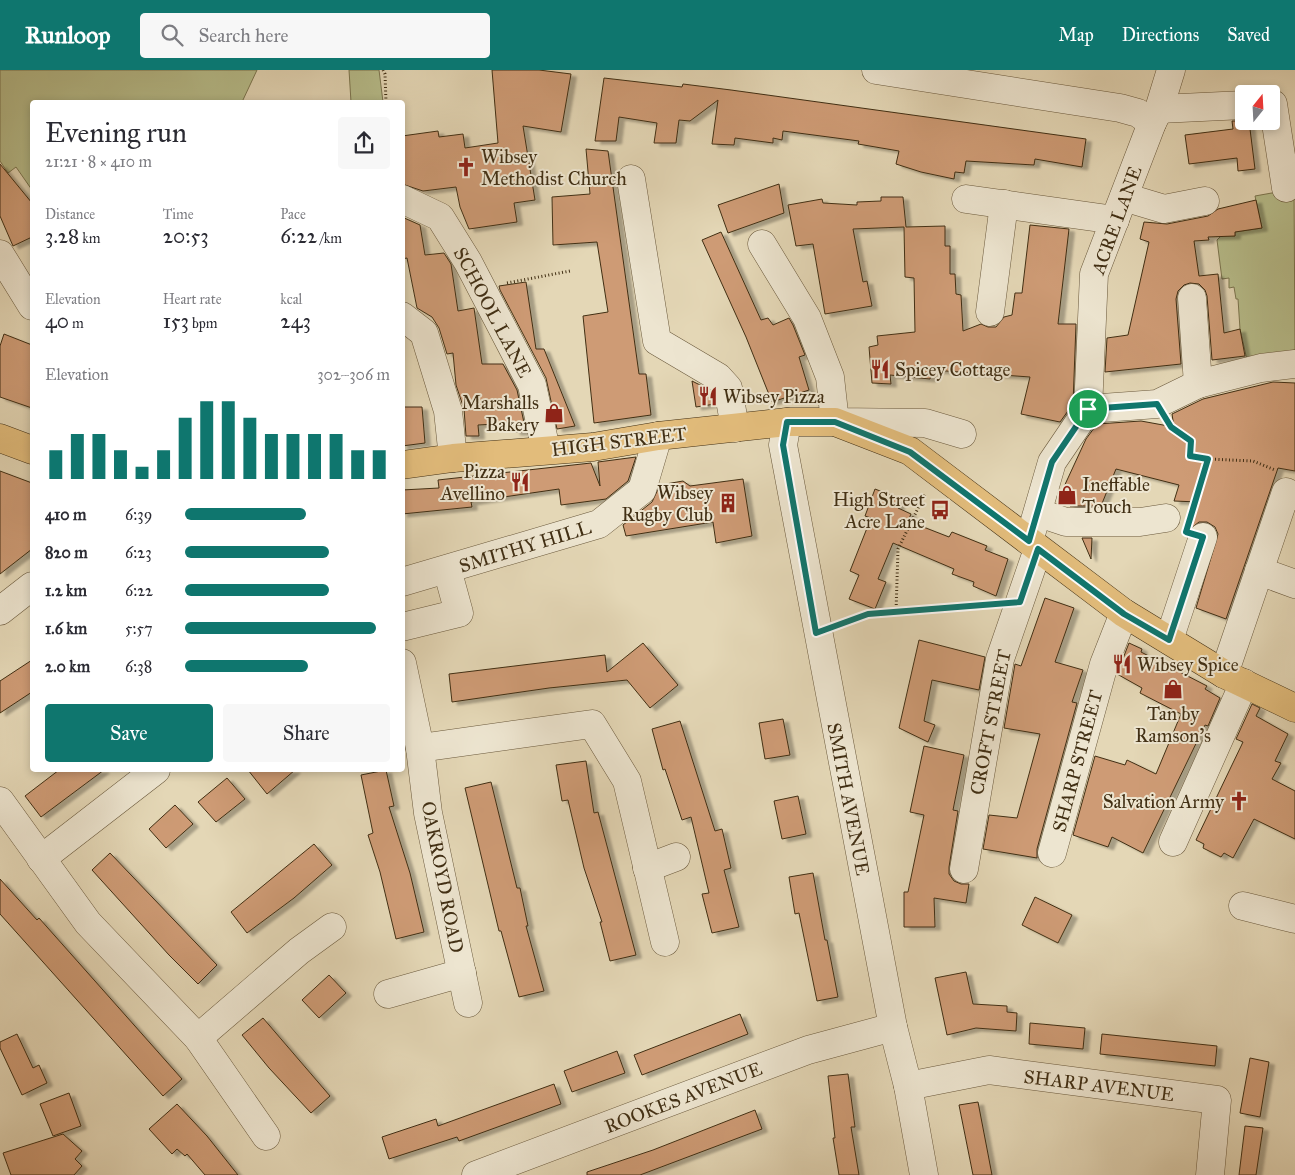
<!DOCTYPE html>
<html lang="en">
<head>
<meta charset="utf-8">
<style>
  :root { --surface:#fff; --page:#f7f7f7; --text:#2b2b33; --muted:#7c7c81; --accent:#0f766e }
  body { margin:0; font-family:"IM FELL Great Primer",serif; background:var(--page); color:var(--text); height:100vh; display:flex; flex-direction:column; font-size:19px; white-space:nowrap }
  * { box-sizing:border-box; margin:0 }
  p { font-size:16px; color:var(--muted) }
  .icon { flex:none; width:28px; height:28px; fill:none; stroke:currentColor; stroke-width:2; stroke-linecap:round; stroke-linejoin:round }
  .map { position:relative; flex:1; overflow:hidden }
  .sheet { position:absolute; left:30px; top:30px; width:375px; height:672px; display:flex; flex-direction:column; background:var(--surface); border-radius:5px; box-shadow:0 2px 8px #0003 }
  .sheet>* { flex:none }
  .needle { width:32px; rotate:18deg }
  .buttons { position:absolute; left:1235px; top:15px; display:grid; gap:10px }
  .buttons a { display:grid; place-items:center; width:45px; height:45px; border-radius:5px; background:var(--surface); box-shadow:0 2px 8px #0003; font-size:25px }
  .pin { position:absolute; display:grid; place-items:center; width:42px; height:42px; color:#fff; margin:-21px; border:2px solid #fff; border-radius:50%; box-shadow:0 1px 5px #0007 }
  .round { display:grid; place-items:center; flex:none; width:52px; height:52px; border-radius:5px; background:var(--page) }
  .headline { display:flex; align-items:center; justify-content:space-between; height:85px; padding:0 15px }
  h1 { font-size:28px; font-weight:600; line-height:38px }
  .figures { display:grid; grid-template-columns:repeat(3,1fr); gap:8px; height:85px; padding:5px 15px }
  .figures div { display:grid; align-content:center }
  .figures b { font-size:21px; font-weight:600 }
  .figures small { font-size:14px; font-weight:400 }
  .figures p { font-size:14px }
  .chart { height:140px; padding:10px 15px }
  .chart p { display:flex; justify-content:space-between }
  .chart svg { width:100%; height:90px; margin-top:5px; stroke:var(--accent); stroke-width:6 }
  .button { display:flex; gap:10px; margin-top:auto; padding:10px 15px }
  .button a { flex:1; height:58px; border-radius:5px; background:var(--accent); color:#fff; font-size:20px; font-weight:600; line-height:58px; text-align:center }
  .button a+a { background:var(--page); color:var(--text) }
  ul { padding:0 15px; list-style:none; font-size:16px }
  li { display:grid; grid-template-columns:80px 60px 1fr; align-items:center; height:38px }
  li i { height:12px; border-radius:6px; background:var(--accent) }
  header { display:flex; align-items:center; gap:30px; box-sizing:border-box; height:70px; padding:0 25px; background:var(--accent); color:#fff }
  header strong { font-size:24px }
  nav { display:flex; gap:28px; margin-inline-start:auto; font-size:18px }
  .search { width:350px; height:45px; background:var(--page); display:flex; align-items:center; gap:12px; box-sizing:border-box; padding:0 18px; border-radius:5px; color:var(--muted); font-size:19px }
  .map>svg:first-child { display:block }
  .green { fill:#b7bd8b; stroke:#7c7650 }
  .building { fill:#ce9b74; stroke:#412f14; filter:url(#shadow) }
  .lines { fill:none; stroke-linecap:round; stroke-linejoin:round }
  .minor-casing { stroke:#6a593c; stroke-width:29 }
  .major-casing { stroke:#412f14; stroke-width:29 }
  .path { stroke:#412f14; stroke-width:3; stroke-dasharray:1 2.5; stroke-linecap:butt }
  .minor { stroke:#ede5d0; stroke-width:28 }
  .major { stroke:#e2bc7b; stroke-width:28 }
  .route-casing { stroke:#fff; stroke-width:10 }
  .route { stroke:#0f766e; stroke-width:6 }
  .labels { text-anchor:middle; stroke-width:4; stroke-linejoin:round; paint-order:stroke }
  .poi-label { font-size:19px; fill:#412f14; stroke:#ede5d0; text-anchor:start }
  .street-label { font-size:19px; fill:#412f14; stroke:#ede5d0 }
</style>
</head>
<body>
<header>
<strong>Runloop</strong>
<div class="search"><svg class="icon" aria-label="search" viewBox="0 0 24 24"><circle cx="10" cy="10" r="6"/><path d="M15 15l6 6"/></svg>Search here</div>
<nav><a>Map</a><a>Directions</a><a>Saved</a></nav>
</header>
<div class="map">
<svg width="1295" height="1105" viewBox="0 0 1295 1105">
  <defs>
    <filter id="shadow"><feDropShadow dx="5.5" dy="3" stdDeviation="1" flood-color="#0004"/></filter>
  </defs>
  <rect width="100%" height="100%" fill="#e4d7b6"/>
  <filter id="stains"><feTurbulence type="fractalNoise" baseFrequency=".004" numOctaves="4"/><feColorMatrix values="0 0 0 0 .2 0 0 0 0 .09 0 0 0 0 .02 0 0 0 .5 -.17"/></filter>
  <radialGradient id="worn" r=".72"><stop offset=".6" stop-color="#630" stop-opacity="0"/><stop offset="1" stop-color="#630" stop-opacity=".3"/></radialGradient>
  <g class="green">
    <path d="M0 0H257L242 32H32V120L16 97 8 103 0 91Z"/>
    <path d="M349 0H379L383 32H351Z"/>
    <path d="M1294 119 1295 280 1247 290 1240 259 1238 229H1236L1234 217 1229 218V208L1222 209 1217 170 1221 166H1235V162L1262 158 1255 126Z"/>
  </g>
  <g class="building">
    <path d="M492 0H539L571 4 561 62 523 56 535 130 514 133 517 152 469 159 460 137 456 117 423 121 402 114V66L438 61 439 67 463 64 465 78 498 73Z"/>
    <path d="M604 8 682 17 683 14 731 20 1086 69 1082 97 1035 89 1034 95 966 91 964 103 955 102 954 109 921 102 896 94 899 81 858 74 859 71 783 61 782 70 773 68V73L735 68 734 75 712 74 718 30 690 51 679 50 676 73H654L657 53 619 47 616 71H595Z"/>
    <path d="M1232 51H1249L1255 99 1238 101 1237 88 1189 94 1185 65 1233 59Z"/>
    <path d="M586 79 608 81 639 304H646L651 345 594 353 583 246 608 242 597 172 553 175 552 127 590 124Z"/>
    <path d="M0 94 32 133V167L13 176 0 146Z"/>
    <path d="M779 114 784 143 728 163 718 135Z"/>
    <path d="M881 127H903L906 157 945 156V176H950V204H955L956 224 961 225 963 261 981 254 988 257H996L1004 247 1012 245 1015 223H1022L1030 155 1069 159 1058 254H1076L1073 334 1060 352 1021 344 1030 307 932 300 930 309 890 305 891 314 872 313 869 277 878 275 877 266 915 262 914 208 905 207 904 157 853 159 863 212 867 211 872 236 825 244 813 174 796 176 788 135 822 129 823 133 857 135V132L881 131Z"/>
    <path d="M1256 130 1262 158 1235 162V166L1208 167 1209 170 1194 171 1199 206 1218 204 1224 263 1240 259 1245 286 1212 290 1207 226 1205 220 1199 214 1190 213 1184 215 1178 221 1176 229 1181 294 1105 302 1107 268 1128 265 1149 172 1140 169 1144 152 1167 154 1208 146 1218 139Z"/>
    <path d="M402 147 420 155 425 185 444 183 451 194 458 241 474 238 482 294H503L517 320 526 362H515L514 352 496 354 478 355 479 366H466L464 339 456 315 453 283 447 284 439 258 432 247 417 238 407 188 402 189Z"/>
    <path d="M721 162 761 250 768 248 773 255 789 248 793 255 805 285 799 287 809 320 772 332 746 267 702 170Z"/>
    <path d="M526 212 536 279H544L575 356 557 359 546 308 500 220 499 216Z"/>
    <path d="M4 264 32 275V338L0 327V276Z"/>
    <path d="M692 311 708 319 713 325 715 334 696 337Z"/>
    <path d="M1273 312 1295 313V401L1278 398 1226 549 1196 538 1218 464 1215 457 1207 452H1199L1190 459 1198 432 1174 431 1179 415 1116 399 1101 436 1094 434V436H1070L1062 421 1086 369 1097 354 1141 351 1174 357 1172 344 1203 329Z"/>
    <path d="M402 337H422L425 373 402 376Z"/>
    <path d="M636 387 628 411 606 429 561 435 559 419 483 430 471 432 472 437 402 444V420L439 418 438 410 591 393 600 416 598 392Z"/>
    <path d="M0 401 32 413V479L0 504Z"/>
    <path d="M743 409 752 466 716 473 713 452 626 466 623 455 652 432 660 415 683 411 690 416Z"/>
    <path d="M875 419 901 429 898 438 911 444 908 451 949 467 952 462 987 476 985 480 1008 489 996 526 973 516 974 512 952 504 954 499 893 473 878 509 886 512 875 539 849 529 859 505 850 501 871 448 865 446Z"/>
    <path d="M1082 468H1092L1091 489Z"/>
    <path d="M1045 528 1074 538 1055 592 1083 600 1072 632 1077 633 1037 779V788L983 779 989 745 1017 748 1040 664 1004 658 1015 594 1021 596Z"/>
    <path d="M919 570 985 587 979 620 932 610 924 651 935 655 928 672 899 658Z"/>
    <path d="M643 573 678 615 650 638 627 610 549 618 452 632 449 604 605 585 607 602Z"/>
    <path d="M1129 573 1142 579 1141 582 1207 616 1205 619 1220 628 1208 656 1205 655 1143 783 1112 767 1108 777 1073 765 1095 686 1125 695 1127 690 1156 704 1181 644 1140 623 1142 618 1117 604Z"/>
    <path d="M32 590V622L0 643V611Z"/>
    <path d="M1252 634 1260 638 1256 646 1288 664 1275 691 1281 693 1272 709 1295 721V769L1254 749 1233 788 1224 783 1221 787 1203 778 1204 774 1196 770 1243 672 1236 669Z"/>
    <path d="M783 649 790 685 765 689 759 653Z"/>
    <path d="M680 651 715 761 722 759 731 798 724 800 739 857 712 863 702 824 709 823 691 747 682 750 665 699 663 700 652 659Z"/>
    <path d="M924 676 964 685 953 740 958 741 949 797V804L954 811 961 814H969L966 833 934 828 935 857H904V822H908L924 745 910 742Z"/>
    <path d="M586 691 594 743 598 742 636 885 610 891 600 852H602L584 798 568 730 562 731 556 695Z"/>
    <path d="M59 700H104L41 747 25 726Z"/>
    <path d="M248 700H295L267 724Z"/>
    <path d="M386 700 394 736 389 737 410 803 424 862 396 869 380 802 368 765 373 763 361 705Z"/>
    <path d="M227 708 245 729 216 752 198 732Z"/>
    <path d="M491 712 517 818H520L528 856H526L544 921 519 927 501 861H499L465 718Z"/>
    <path d="M798 726 806 764 782 769 774 731Z"/>
    <path d="M175 735 193 754 166 778 149 759Z"/>
    <path d="M314 774 332 795 294 828 247 863 231 842Z"/>
    <path d="M110 783 217 895 198 914 169 885 92 800Z"/>
    <path d="M813 803 825 870H827L838 927 817 931 799 843 795 844 789 807Z"/>
    <path d="M0 809 37 850 39 848 182 1009 163 1026 0 844Z"/>
    <path d="M1035 827 1072 845 1058 873 1022 855Z"/>
    <path d="M966 902 973 934 1007 936V942L1017 943 1016 961 976 958 947 965 935 908Z"/>
    <path d="M329 905 346 923 319 948 302 930Z"/>
    <path d="M740 944 748 964 642 1005 634 985Z"/>
    <path d="M263 948 330 1026 311 1043 269 998 242 965Z"/>
    <path d="M1030 953 1085 958 1083 979 1029 974Z"/>
    <path d="M17 964 33 998 39 995 47 1013 22 1025 0 978V972Z"/>
    <path d="M1102 964 1217 976 1215 996 1100 984Z"/>
    <path d="M617 981 625 1003 572 1022 564 1001Z"/>
    <path d="M1250 988 1269 992 1260 1047 1240 1043Z"/>
    <path d="M848 1004 855 1057H851L859 1105H839L833 1068H835L828 1006Z"/>
    <path d="M554 1014 561 1034 459 1071 457 1067 389 1089 382 1067 436 1049 438 1056Z"/>
    <path d="M69 1023 81 1056 53 1066 40 1034Z"/>
    <path d="M978 1032 988 1084 992 1105H973L959 1035Z"/>
    <path d="M177 1034 207 1066 238 1105H205L187 1084 185 1086 177 1079 172 1084 149 1059Z"/>
    <path d="M755 1040 762 1059 640 1105H587V1102L653 1080Z"/>
    <path d="M1245 1056 1263 1058 1256 1105H1239Z"/>
    <path d="M63 1064 82 1081 75 1089 82 1096 74 1105H11L3 1083Z"/>
  </g>
  <g class="lines">
    <defs>
      <g id="minor">
        <path d="M876 0 1120 38 1138 43 1152 53"/>
        <path d="M1273 34 1286 118"/>
        <path d="M1159 39 1244 35"/>
        <path d="M631 109 657 271 718 307 728 318 735 358"/>
        <path d="M1124 127 1164 139 1205 131"/>
        <path d="M402 129 440 147 468 192 532 315 546 380"/>
        <path d="M966 129 1115 150"/>
        <path d="M762 174 807 248 830 307 835 352 925 353 962 364"/>
        <path d="M0 184 32 236"/>
        <path d="M1192 228 1198 314"/>
        <path d="M990 242 1004 134"/>
        <path d="M402 246 424 263 448 341 453 388"/>
        <path d="M1088 339 1157 334 1198 314 1261 298 1295 294"/>
        <path d="M787 352 783 375 893 957 908 1016 924 1105"/>
        <path d="M1039 443 1066 452H1140L1166 448"/>
        <path d="M1029 471 1052 392 1088 339 1094 204 1152 53 1159 39 1171 0"/>
        <path d="M1259 501 1295 514"/>
        <path d="M402 512 599 454 642 420 658 366"/>
        <path d="M0 541 32 516"/>
        <path d="M402 557 459 543 450 510"/>
        <path d="M1169 570 1203 467"/>
        <path d="M402 593 420 678 428 743 468 933"/>
        <path d="M1224 604 1286 422 1295 426"/>
        <path d="M420 678 592 654 627 711 665 872"/>
        <path d="M0 731 88 853 198 968 266 1066"/>
        <path d="M1173 772 1244 613"/>
        <path d="M1052 783 1104 594 1124 543"/>
        <path d="M41 789 156 700"/>
        <path d="M647 798 676 787"/>
        <path d="M964 799 1000 589 1038 479"/>
        <path d="M1243 836 1295 849"/>
        <path d="M388 924 462 903"/>
        <path d="M198 968 299 881 332 857"/>
        <path d="M908 1016 989 1000 1217 1030 1210 1105"/>
        <path d="M476 1105 808 980 893 957"/>
      </g>
      <g id="major">
        <path d="M0 368 32 380"/>
        <path d="M402 395 453 388 593 377 658 366 787 352H835L910 381 1124 543 1224 604 1295 638"/>
      </g>
    </defs>
    <use href="#minor" class="minor-casing"/>
    <use href="#major" class="major-casing"/>
    <g class="path">
      <path d="M383 0 385 4 386 32"/>
      <path d="M507 213 570 201"/>
      <path d="M1170 355 1191 371 1190 386 1208 389 1191 445"/>
      <path d="M1208 389 1253 391 1275 400"/>
      <path d="M896 542 898 479 925 424"/>
      <path d="M840 554 868 544 992 534"/>
    </g>
    <use href="#minor" class="minor"/>
    <use href="#major" class="major"/>
  </g>
  <g class="lines">
    <defs>
      <path id="route" d="M1157 334 1171 357 1191 371 1190 386 1208 389 1186 462 1203 467 1169 570 1124 544 1038 479 1020 532 868 544 816 563 783 375 787 352H835L910 382 1029 471 1052 392 1088 339Z"/>
    </defs>
    <use href="#route" class="route-casing"/>
    <use href="#route" class="route"/>
  </g>
  <defs>
    <symbol id="church-bare" viewBox="-9 -9 18 18"><path d="M-1.2-6h2.4v3.5h3.3v2.4h-3.3V6h-2.4V-.1h-3.3v-2.4h3.3Z" fill="#8f2418" stroke="#ede5d0" stroke-width="2.5" paint-order="stroke"/></symbol>
    <symbol id="restaurant-bare" viewBox="-9 -9 18 18"><path d="M-5-6h1v4h1v-4h1v4h1v-4h1v5L-1.5 .5V6h-2V.5L-5-1ZM5-6V6H3V1.5H1.5Q1.5-4 5-6Z" fill="#8f2418" stroke="#ede5d0" stroke-width="2.5" paint-order="stroke"/></symbol>
    <symbol id="shop-bare" viewBox="-9 -9 18 18"><path d="M-5-2.5h2.3a2.7 3.5 0 0 1 5.4 0H5L5.5 6h-11ZM-1.5-2.5h3a1.5 2.3 0 0 0-3 0Z" fill="#8f2418" stroke="#ede5d0" stroke-width="2.5" paint-order="stroke"/></symbol>
    <symbol id="building-bare" viewBox="-9 -9 18 18"><path d="M-4-6H4V6H1V3H-1V6H-4ZM-2.5-4.3h1.7v1.8h-1.7ZM.8-4.3h1.7v1.8H.8ZM-2.5-1h1.7V.8h-1.7ZM.8-1h1.7V.8H.8Z" fill="#8f2418" stroke="#ede5d0" stroke-width="2.5" paint-order="stroke"/></symbol>
    <symbol id="bus-bare" viewBox="-9 -9 18 18"><path d="M-5-6H5V4H4V6H2V4H-2V6H-4V4H-5ZM-3.5-4V0h7V-4ZM-3.5 1.2v1.5H-2V1.2ZM2 1.2v1.5H3.5V1.2Z" fill="#8f2418" stroke="#ede5d0" stroke-width="2.5" paint-order="stroke"/></symbol>
  </defs>
  <g fill-rule="evenodd">
    <use href="#church-bare" x="452" y="83" width="28" height="28"/>
    <use href="#restaurant-bare" x="866" y="285" width="28" height="28"/>
    <use href="#restaurant-bare" x="694" y="312" width="28" height="28"/>
    <use href="#shop-bare" x="540" y="329" width="28" height="28"/>
    <use href="#restaurant-bare" x="506" y="398" width="28" height="28"/>
    <use href="#shop-bare" x="1053" y="411" width="28" height="28"/>
    <use href="#building-bare" x="714" y="419" width="28" height="28"/>
    <use href="#bus-bare" x="926" y="426" width="28" height="28"/>
    <use href="#restaurant-bare" x="1108" y="580" width="28" height="28"/>
    <use href="#shop-bare" x="1159" y="605" width="28" height="28"/>
    <use href="#church-bare" x="1225" y="717" width="28" height="28"/>
  </g>
  <g class="labels">
    <g class="poi-label">
      <text x="481" y="93">Wibsey<tspan x="481" dy="22">Methodist Church</tspan></text>
      <text x="895" y="306">Spicey Cottage</text>
      <text x="723" y="333">Wibsey Pizza</text>
      <text x="539" y="339" text-anchor="end">Marshalls<tspan x="539" dy="22">Bakery</tspan></text>
      <text x="505" y="408" text-anchor="end">Pizza<tspan x="505" dy="22">Avellino</tspan></text>
      <text x="1082" y="421">Ineffable<tspan x="1082" dy="22">Touch</tspan></text>
      <text x="713" y="429" text-anchor="end">Wibsey<tspan x="713" dy="22">Rugby Club</tspan></text>
      <text x="925" y="436" text-anchor="end">High Street<tspan x="925" dy="22">Acre Lane</tspan></text>
      <text x="1137" y="601">Wibsey Spice</text>
      <text x="1173" y="650" text-anchor="middle">Tan by<tspan x="1173" dy="22">Ramson's</tspan></text>
      <text x="1224" y="738" text-anchor="end">Salvation Army</text>
    </g>
    <g class="street-label">
      <text transform="translate(1116 150) rotate(-70)" y="7">ACRE LANE</text>
      <text transform="translate(493 242) rotate(62)" y="7">SCHOOL LANE</text>
      <text transform="translate(619 371) rotate(-7)" y="7">HIGH STREET</text>
      <text transform="translate(525 476) rotate(-17)" y="7">SMITHY HILL</text>
      <text transform="translate(990 652) rotate(-79)" y="7">CROFT STREET</text>
      <text transform="translate(1077 691) rotate(-75)" y="7">SHARP STREET</text>
      <text transform="translate(849 729) rotate(79)" y="7">SMITH AVENUE</text>
      <text transform="translate(443 807) rotate(79)" y="7">OAKROYD ROAD</text>
      <text transform="translate(1099 1015) rotate(7)" y="7">SHARP AVENUE</text>
      <text transform="translate(683 1027) rotate(-21)" y="7">ROOKES AVENUE</text>
    </g>
  </g>
  <rect width="100%" height="100%" filter="url(#stains)"/>
  <rect width="100%" height="100%" fill="url(#worn)"/>
</svg>
<div class="buttons">
<a><svg class="needle" viewBox="-14 -14 28 28"><path d="M0-13l5 13h-10z" fill="#e53935"/><path d="M0 13l5-13h-10z" fill="#7c7c81"/></svg></a>
</div>
<div class="pin" style="left:1088px;top:339px;background:#1e9e55"><svg class="icon" aria-label="arrive" viewBox="0 0 24 24"><path d="M6 21V4h12l-3 4 3 4H6"/></svg></div>
<section class="sheet">
<div class="headline"><div><h1>Evening run</h1><p>21:21 · 8 × 410 m</p></div><a class="round"><svg class="icon" aria-label="share" viewBox="0 0 24 24"><path d="M12 15V3M7 8l5-5 5 5M5 13v7h14v-7"/></svg></a></div>
<div class="figures">
<div><p>Distance</p><b>3.28<small> km</small></b></div>
<div><p>Time</p><b>20:53</b></div>
<div><p>Pace</p><b>6:22<small> /km</small></b></div>
</div>
<div class="figures">
<div><p>Elevation</p><b>40<small> m</small></b></div>
<div><p>Heart rate</p><b>153<small> bpm</small></b></div>
<div><p>kcal</p><b>243</b></div>
</div>
<div class="chart"><p><span>Elevation</span>302–306 m</p>
<svg viewBox="0 0 160 44" preserveAspectRatio="none"><path d="M5 44V30M15 44V22M25 44V22M35 44V30M45 44V38M55 44V30M65 44V14M75 44V6M85 44V6M95 44V14M105 44V22M115 44V22M125 44V22M135 44V22M145 44V30M155 44V30"/></svg>
</div>
<ul>
<li><b>410 m</b>6:39<i style="width:59%"></i></li>
<li><b>820 m</b>6:23<i style="width:70%"></i></li>
<li><b>1.2 km</b>6:22<i style="width:70%"></i></li>
<li><b>1.6 km</b>5:57<i style="width:93%"></i></li>
<li><b>2.0 km</b>6:38<i style="width:60%"></i></li>
</ul>
<div class="button"><a>Save</a><a>Share</a></div>
</section>
</div>
</body>
</html>
